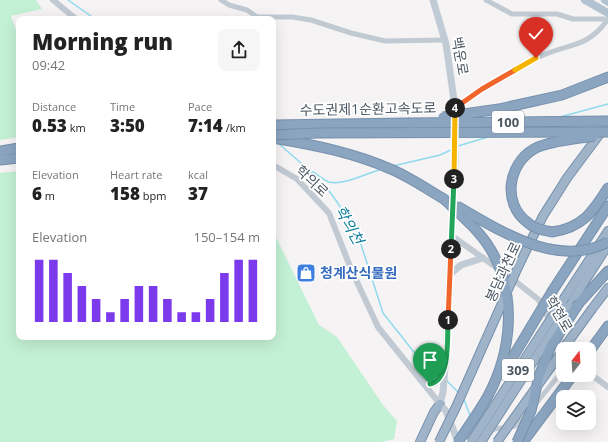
<!DOCTYPE html>
<html lang="en">
<head>
<meta charset="utf-8">
<style>
  :root { --surface:#fff; --page:#f6f6f6; --text:#222; --muted:#767676; --accent:#7c3aed }
  body { margin:0; font-family:"Open Sans","Noto Sans KR",sans-serif; background:var(--page); color:var(--text); height:100vh; display:flex; flex-direction:column; font-size:15px; white-space:nowrap }
  * { box-sizing:border-box; margin:0 }
  p { font-size:13px; color:var(--muted) }
  .icon { flex:none; width:22px; height:22px; fill:none; stroke:currentColor; stroke-width:2; stroke-linecap:round; stroke-linejoin:round }
  .map { position:relative; flex:1; overflow:hidden }
  .drawer { position:absolute; left:16px; top:16px; width:260px; height:324px; display:flex; flex-direction:column; background:var(--surface); border-radius:8px; box-shadow:0 4px 16px #0002 }
  .drawer>* { flex:none }
  .needle { width:26px; rotate:17deg }
  .controls { position:absolute; left:556px; top:342px; display:grid; gap:8px }
  .controls a { display:grid; place-items:center; width:40px; height:40px; border-radius:8px; background:var(--surface); box-shadow:0 4px 16px #0002; font-size:20px }
  .pin { position:absolute; display:grid; place-items:center; width:34px; height:34px; color:#fff; margin:-41px -17px; border-radius:50% 50% 50% 0; rotate:-45deg; box-shadow:0 0 4px #0007 }
  .pin .icon { rotate:45deg }
  .km { position:absolute; width:20px; height:20px; margin:-10px; border-radius:50%; background:#222; color:#fff; font-size:11px; line-height:20px; text-align:center }
  .round { display:grid; place-items:center; flex:none; width:42px; height:42px; border-radius:8px; background:var(--page) }
  .head { display:flex; align-items:center; justify-content:space-between; height:68px; padding:0 16px }
  h1 { font-size:22px; font-weight:800; line-height:30px }
  .stats { display:grid; grid-template-columns:repeat(3,1fr); gap:6px; height:68px; padding:4px 16px }
  .stats div { display:grid; align-content:center }
  .stats b { font-size:17px; font-weight:800 }
  .stats small { font-size:11px; font-weight:400 }
  .stats p { font-size:11px }
  .chart { height:112px; padding:8px 16px }
  .chart p { display:flex; justify-content:space-between }
  .chart svg { width:100%; height:72px; margin-top:4px; stroke:var(--accent); stroke-width:6 }
  .map>svg:first-child { display:block }
  .green { fill:#c3f1d5 }
  .lines { fill:none; stroke-linecap:round; stroke-linejoin:round }
  .stream { stroke:#90daee; stroke-width:1.5 }
  .trunk-casing { stroke:#7690ad; stroke-width:10 }
  .motorway-casing { stroke:#7690ad; stroke-width:11 }
  .minor { stroke:#c1cad2; stroke-width:5 }
  .tertiary { stroke:#c1cad2; stroke-width:6 }
  .secondary { stroke:#c1cbd6; stroke-width:7 }
  .primary { stroke:#b3c2d1; stroke-width:8 }
  .trunk { stroke:#9fb4c9; stroke-width:8 }
  .motorway { stroke:#8ba5c1; stroke-width:9 }
  .trunk-bridge-casing { stroke:#7690ad; stroke-width:10; stroke-linecap:butt }
  .motorway-bridge-casing { stroke:#7690ad; stroke-width:11; stroke-linecap:butt }
  .trunk-bridge { stroke:#9fb4c9; stroke-width:8 }
  .motorway-bridge { stroke:#8ba5c1; stroke-width:9 }
  .split-1-casing { stroke:#fff; stroke-width:8 }
  .split-2-casing { stroke:#fff; stroke-width:8 }
  .split-3-casing { stroke:#fff; stroke-width:8 }
  .split-4-casing { stroke:#fff; stroke-width:8 }
  .split-5-casing { stroke:#fff; stroke-width:8 }
  .split-6-casing { stroke:#fff; stroke-width:8 }
  .split-1 { stroke:#22a559; stroke-width:5 }
  .split-2 { stroke:#f0652b; stroke-width:5 }
  .split-3 { stroke:#22a559; stroke-width:5 }
  .split-4 { stroke:#f5b400; stroke-width:5 }
  .split-5 { stroke:#f0652b; stroke-width:5 }
  .split-6 { stroke:#f5b400; stroke-width:5 }
  .labels { text-anchor:middle; stroke-width:3.5; stroke-linejoin:round; paint-order:stroke }
  .shield { fill:#fff; stroke:#808990; stroke-width:1 }
  .shield-label { font-size:13px; font-weight:bold; fill:#4a5661 }
  .street-label { font-size:14px; fill:#4a5661; stroke:#fff }
  .shop-label { font-size:14px; font-weight:bold; fill:#366cbe; stroke:#fff; text-anchor:start }
  .water-label { font-size:15px; font-style:italic; fill:#0c7c9b; stroke:#fff }
</style>
</head>
<body>
<div class="map">
<svg width="608" height="442" viewBox="0 0 608 442">
  <rect width="100%" height="100%" fill="#f5f3f3"/>
  <g class="green">
    <path d="M0 0H36L42 9 11 16 19 39V137L0 140Z"/>
    <path d="M19 171V337H273V231L319 325 337 337 383 405 397 421 394 439 381 442H0V173Z"/>
  </g>
  <g class="lines">
    <g class="stream">
      <path d="M68 0 95 19"/>
      <path d="M560 117 608 104"/>
      <path d="M278 143 310 171 327 188 337 202 357 232 383 313 425 366 439 374"/>
      <path d="M458 146 488 137"/>
      <path d="M393 166 440 155 453 149"/>
      <path d="M313 172C318 175 324 180 329 182 343 186 367 173 382 169"/>
      <path d="M446 380 459 393"/>
      <path d="M463 397 471 418"/>
    </g>
    <defs>
      <g id="trunk">
        <path d="M518 267 543 216 567 178 608 123"/>
        <path d="M565 297 608 231"/>
        <path d="M569 306 608 245"/>
        <path d="M592 309 608 288"/>
        <path d="M420 442 434 412 440 404"/>
      </g>
      <g id="motorway">
        <path d="M499 109 562 95 608 77"/>
        <path d="M273 125 408 123"/>
        <path d="M273 138C315 145 355 153 393 170 411 178 427 189 444 199"/>
        <path d="M0 151 19 148"/>
        <path d="M0 160 19 158"/>
        <path d="M552 232C582 228 593 212 608 188"/>
        <path d="M553 290 608 206"/>
        <path d="M579 303 608 271"/>
        <path d="M589 352 608 326"/>
        <path d="M523 442 573 375"/>
      </g>
    </defs>
    <use href="#trunk" class="trunk-casing"/>
    <use href="#motorway" class="motorway-casing"/>
    <g class="minor">
      <path d="M221 0 229 5 247 10 257 17H292L311 20 351 33 385 41 444 40"/>
      <path d="M486 0 512 14H557L573 19H608"/>
      <path d="M455 107C481 90 507 73 535 59 566 42 586 51 608 19"/>
      <path d="M534 406 563 370"/>
      <path d="M488 430 515 426 526 416"/>
    </g>
    <g class="tertiary">
      <path d="M53 0 76 19"/>
      <path d="M273 165 297 179 329 213 351 269 378 327 440 404"/>
      <path d="M452 236 510 277 539 300 565 349"/>
      <path d="M589 373 608 387"/>
    </g>
    <g class="secondary">
      <path d="M433 0 446 44 455 107V161L446 355 443 392 440 404 446 411 458 442"/>
      <path d="M450 274 461 265 483 258"/>
      <path d="M421 380 430 384 435 383 444 372"/>
    </g>
    <g class="primary">
      <path d="M585 0 608 13"/>
      <path d="M605 0 608 2"/>
    </g>
    <use href="#trunk" class="trunk"/>
    <use href="#motorway" class="motorway"/>
    <defs>
      <g id="trunk-bridge">
        <path d="M563 349 592 309"/>
        <path d="M439 442 456 407 518 267"/>
        <path d="M471 442 565 297"/>
        <path d="M481 442 569 306"/>
        <path d="M497 442 563 350"/>
      </g>
      <g id="motorway-bridge">
        <path d="M443 117 499 109"/>
        <path d="M408 123 608 121"/>
        <path d="M273 135 318 133 608 132"/>
        <path d="M444 199C461 215 479 230 491 250 517 295 512 351 488 396 479 412 468 427 458 442"/>
        <path d="M457 206C501 231 557 269 608 242"/>
        <path d="M552 232C543 230 534 229 527 222 502 203 508 164 534 149 548 141 577 139 594 136"/>
        <path d="M507 367 553 290"/>
        <path d="M517 442 531 411 539 376 550 348 579 303"/>
      </g>
    </defs>
    <use href="#trunk-bridge" class="trunk-bridge-casing"/>
    <use href="#motorway-bridge" class="motorway-bridge-casing"/>
    <use href="#trunk-bridge" class="trunk-bridge"/>
    <use href="#motorway-bridge" class="motorway-bridge"/>
  </g>
  <g class="lines">
    <defs>
      <path id="split-1" d="M430 384C451 380 447 337 448 320"/>
      <path id="split-2" d="M448 320 451 249"/>
      <path id="split-3" d="M451 249 454 179"/>
      <path id="split-4" d="M454 179 455 108"/>
      <path id="split-5" d="M455 108 482 89 515 70"/>
      <path id="split-6" d="M515 70 536 58"/>
    </defs>
    <use href="#split-1" class="split-1-casing"/>
    <use href="#split-2" class="split-2-casing"/>
    <use href="#split-3" class="split-3-casing"/>
    <use href="#split-4" class="split-4-casing"/>
    <use href="#split-5" class="split-5-casing"/>
    <use href="#split-6" class="split-6-casing"/>
    <use href="#split-1" class="split-1"/>
    <use href="#split-2" class="split-2"/>
    <use href="#split-3" class="split-3"/>
    <use href="#split-4" class="split-4"/>
    <use href="#split-5" class="split-5"/>
    <use href="#split-6" class="split-6"/>
  </g>
  <defs>
    <symbol id="shop-square" viewBox="-11 -11 22 22"><rect x="-9" y="-9" width="18" height="18" rx="4" fill="#3f7fe0" stroke="#fff"/><path d="M-5-2.5h2.3a2.7 3.5 0 0 1 5.4 0H5L5.5 6h-11ZM-1.5-2.5h3a1.5 2.3 0 0 0-3 0Z" fill="#fff"/></symbol>
  </defs>
  <g fill-rule="evenodd">
    <use href="#shop-square" x="295" y="262" width="22" height="22"/>
  </g>
  <g class="labels">
    <g class="shield">
      <rect x="492" y="111" width="32" height="22" rx="3"/>
      <rect x="502" y="359" width="32" height="22" rx="3"/>
    </g>
    <g class="shield-label">
      <text x="508" y="127">100</text>
      <text x="518" y="375">309</text>
    </g>
    <g class="street-label">
      <text transform="translate(460 56) rotate(80)" y="5">백운로</text>
      <text transform="translate(368 109) rotate(-1)" y="5">수도권제1순환고속도로</text>
      <text transform="translate(312 181) rotate(43)" y="5">학의로</text>
      <text transform="translate(503 272) rotate(-65)" y="5">봉담과천로</text>
      <text transform="translate(559 314) rotate(60)" y="5">학현로</text>
    </g>
    <g class="shop-label">
      <text x="320" y="278">청계산식물원</text>
    </g>
    <g class="water-label">
      <text transform="translate(349 225) rotate(61)" y="5">학의천</text>
    </g>
  </g>
</svg>
<div class="controls">
<a><svg class="needle" viewBox="-14 -14 28 28"><path d="M0-13l5 13h-10z" fill="#e53935"/><path d="M0 13l5-13h-10z" fill="#767676"/></svg></a>
<a><svg class="icon" aria-label="layers" viewBox="0 0 24 24"><path d="M12 4l9 5-9 5-9-5zM3 14l9 5 9-5"/></svg></a>
</div>
<div class="pin" style="left:430px;top:384px;background:#1e9e55"><svg class="icon" aria-label="arrive" viewBox="0 0 24 24"><path d="M6 21V4h12l-3 4 3 4H6"/></svg></div>
<div class="pin" style="left:536px;top:58px;background:#d93025"><svg class="icon" aria-label="check" viewBox="0 0 24 24"><path d="M5 12l5 5 9-10"/></svg></div>
<b class="km" style="left:448px;top:320px">1</b>
<b class="km" style="left:451px;top:249px">2</b>
<b class="km" style="left:454px;top:179px">3</b>
<b class="km" style="left:455px;top:108px">4</b>
<section class="drawer">
<div class="head"><div><h1>Morning run</h1><p>09:42</p></div><a class="round"><svg class="icon" aria-label="share" viewBox="0 0 24 24"><path d="M12 15V3M7 8l5-5 5 5M5 13v7h14v-7"/></svg></a></div>
<div class="stats">
<div><p>Distance</p><b>0.53<small> km</small></b></div>
<div><p>Time</p><b>3:50</b></div>
<div><p>Pace</p><b>7:14<small> /km</small></b></div>
</div>
<div class="stats">
<div><p>Elevation</p><b>6<small> m</small></b></div>
<div><p>Heart rate</p><b>158<small> bpm</small></b></div>
<div><p>kcal</p><b>37</b></div>
</div>
<div class="chart"><p><span>Elevation</span>150–154 m</p>
<svg viewBox="0 0 160 44" preserveAspectRatio="none"><path d="M5 44V6M15 44V6M25 44V14M35 44V22M45 44V30M55 44V38M65 44V30M75 44V22M85 44V22M95 44V30M105 44V38M115 44V38M125 44V30M135 44V14M145 44V6M155 44V6"/></svg>
</div>
</section>
</div>
</body>
</html>
